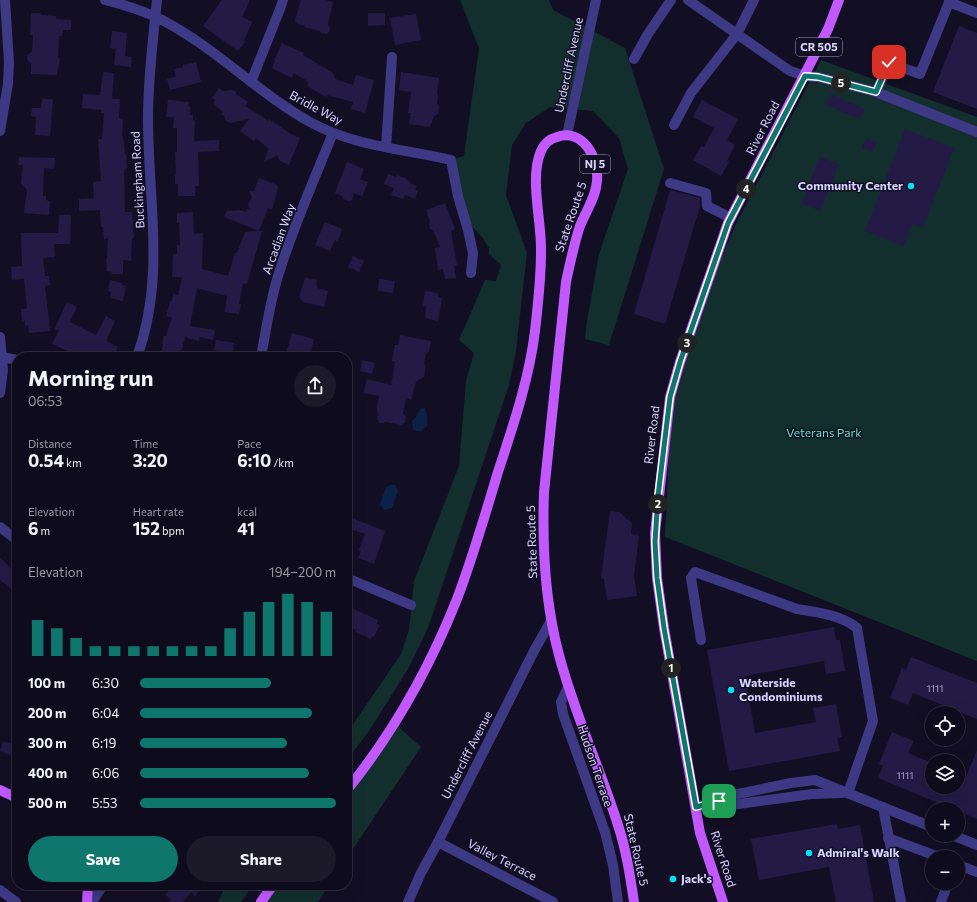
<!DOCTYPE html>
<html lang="en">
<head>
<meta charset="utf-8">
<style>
  :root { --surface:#0e0b1c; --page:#1c1929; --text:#f1f3f6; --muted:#9b9ba3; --line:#2e2b3b; --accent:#0f766e }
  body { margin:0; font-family:Commissioner,sans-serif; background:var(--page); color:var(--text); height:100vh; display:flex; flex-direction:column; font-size:15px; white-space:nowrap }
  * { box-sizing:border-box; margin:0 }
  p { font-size:13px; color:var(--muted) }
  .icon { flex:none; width:22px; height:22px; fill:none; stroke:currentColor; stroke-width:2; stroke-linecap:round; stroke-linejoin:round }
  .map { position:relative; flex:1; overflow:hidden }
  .details { position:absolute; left:12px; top:352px; width:340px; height:538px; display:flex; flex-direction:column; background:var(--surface); border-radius:16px; box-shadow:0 4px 16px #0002,0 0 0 1px var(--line) }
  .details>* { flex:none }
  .tools { position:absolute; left:925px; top:706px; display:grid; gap:8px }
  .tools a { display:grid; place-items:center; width:40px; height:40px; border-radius:50%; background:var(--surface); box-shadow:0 4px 16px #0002,0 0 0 1px var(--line); font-size:20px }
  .pin { position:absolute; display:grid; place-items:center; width:34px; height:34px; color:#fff; margin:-17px; border-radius:8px; box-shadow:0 2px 6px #0006 }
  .km { position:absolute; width:20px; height:20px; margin:-10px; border-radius:50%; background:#222; color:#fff; font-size:11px; line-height:20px; text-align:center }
  .round { display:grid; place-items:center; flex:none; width:42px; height:42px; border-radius:21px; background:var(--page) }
  .overview { display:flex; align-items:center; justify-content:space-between; height:68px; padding:0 16px }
  h1 { font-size:22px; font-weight:700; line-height:30px }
  .stats { display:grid; grid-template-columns:repeat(3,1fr); gap:6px; height:68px; padding:4px 16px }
  .stats div { display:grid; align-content:center }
  .stats b { font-size:17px; font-weight:700 }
  .stats small { font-size:11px; font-weight:400 }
  .stats p { font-size:11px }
  .chart { height:112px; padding:8px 16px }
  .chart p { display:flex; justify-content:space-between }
  .chart svg { width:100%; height:72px; margin-top:4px; stroke:var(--accent); stroke-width:6 }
  .cta { display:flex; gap:8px; margin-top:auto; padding:8px 16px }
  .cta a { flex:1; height:46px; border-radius:24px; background:var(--accent); color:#fff; font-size:16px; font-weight:700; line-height:46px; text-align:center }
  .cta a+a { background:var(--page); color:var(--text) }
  ul { padding:0 16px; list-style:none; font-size:13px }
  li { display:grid; grid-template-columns:64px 48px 1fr; align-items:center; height:30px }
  li i { height:10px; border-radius:5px; background:var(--accent) }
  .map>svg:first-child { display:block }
  .green { fill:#122f2e }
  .water { fill:#0c2147 }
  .building { fill:#231b46 }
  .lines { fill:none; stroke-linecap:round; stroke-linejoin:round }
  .minor { stroke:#3d3984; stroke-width:10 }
  .major { stroke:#c259ff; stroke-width:10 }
  .route-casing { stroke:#fff; stroke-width:8 }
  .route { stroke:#0f766e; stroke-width:5 }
  .poi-dot { fill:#00e3fd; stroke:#120f25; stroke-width:1.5 }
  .labels { text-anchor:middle; stroke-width:3; stroke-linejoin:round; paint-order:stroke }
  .number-label { font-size:10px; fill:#aba4d1 }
  .shield { fill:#120f25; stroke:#9d98be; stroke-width:1 }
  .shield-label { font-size:11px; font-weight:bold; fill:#d8d2ff }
  .street-label { font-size:12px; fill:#d8d2ff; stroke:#120f25 }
  .poi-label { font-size:12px; font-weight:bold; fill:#d8d2ff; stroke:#120f25; text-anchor:start }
  .park-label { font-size:12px; fill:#5ee0c0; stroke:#120f25 }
</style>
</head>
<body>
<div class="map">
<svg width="977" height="902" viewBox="0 0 977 902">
  <rect width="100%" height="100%" fill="#120f25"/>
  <g class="green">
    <path d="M460 0H549L553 10 625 48 664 169 609 345 585 339 587 321 599 254 628 169 619 138 593 111 550 107 526 123 512 145 506 195 527 253 516 351 509 385 428 628 408 669 369 731 347 760V733L401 654 409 630 414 581 459 466 466 381 474 353 459 340 485 280 496 281 501 265 489 254V248L482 237 464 218 451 160 464 156 479 48Z"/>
    <path d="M821 60 977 117V661L665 537 672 389 696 315 736 224Z"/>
    <path d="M394 723 421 747 347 858V790Z"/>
    <path d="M226 885H253L241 902H218Z"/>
    <path d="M273 885H329L318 902H261Z"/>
  </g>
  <g class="water">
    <path d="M425 408 427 416V426L422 431H416L413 429 412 421 417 416 420 409Z"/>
    <path d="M391 485H395L398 491 392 508 384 510 380 504 386 487Z"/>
  </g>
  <g class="building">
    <path d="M222 0H250L242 17 252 22 244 40 246 41 238 51 203 26Z"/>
    <path d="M301 0H325L333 2 328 24 330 28 329 32 326 34 321 33 320 31 304 27 305 25 298 24 295 20Z"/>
    <path d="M31 13H41V15L56 16V19L71 20V30H63L62 36H59L58 58H60L57 75 31 74V64L27 59V55L32 52 33 35H30Z"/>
    <path d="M368 13H385V25L368 26Z"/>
    <path d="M416 14 421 40 395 45 390 18Z"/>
    <path d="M959 26 977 33V109L933 92Z"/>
    <path d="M112 31 127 33 125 56 132 57 131 67 114 65 116 49 110 48Z"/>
    <path d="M282 43 304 53 303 55 333 73 335 79 353 85 356 75 374 80 365 113 351 109 353 102 327 95 326 97 307 86 309 82 294 73 292 78 272 68 275 61 274 60Z"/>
    <path d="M196 62 201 82 170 90 167 79 176 77 174 69 183 67V65Z"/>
    <path d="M103 72 114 73 112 99H120L119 118 123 119 122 136H123L125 154H126L127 168 124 169 125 212H132L134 238H132L131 261 123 260V274H111L112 272 107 271 106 258H107L108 238 104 239 103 227H101L100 210 79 211V199L94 198 93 182 101 181 98 139H102L104 113H101V110L82 108 83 94 100 95Z"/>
    <path d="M401 72 439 78 437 93 438 95 437 104 439 106 438 114 434 116 430 127 409 124 411 113H408L411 92 399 90Z"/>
    <path d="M219 88 223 91 233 90 236 92V94L248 102 245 106 268 121 269 119 291 134 300 138 289 165 280 161 277 155 264 162 269 149 256 138 254 141 240 131 249 119 230 123 225 120V117L221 114 223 112 213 103 215 100 212 98Z"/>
    <path d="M831 94 865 109 860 119 826 105Z"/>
    <path d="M42 99H53L50 136 35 135 36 117 31 116 32 108H41Z"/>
    <path d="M168 100 189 102 188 107H190V115H193V120L195 121 194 141 219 140V151L198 152 199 186H195V196H178V184H175V175H176L175 152H177V128H173L174 117H166Z"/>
    <path d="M702 100 738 119 727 140 735 145 727 161 729 162 721 176 693 160 701 146 704 147 714 128 693 117Z"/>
    <path d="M905 129 954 148 923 228 913 224 904 246 865 231Z"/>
    <path d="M866 138 877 142 873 152 862 148Z"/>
    <path d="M19 157 55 158 54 169 44 168 43 196H46V200L50 201 49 215 24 213 27 190 21 183 23 165H18Z"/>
    <path d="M819 157 839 164 821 211 802 204Z"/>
    <path d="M347 162 364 169 360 179 368 182 362 196 354 193 352 200 349 201 343 199 342 196 335 193Z"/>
    <path d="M388 174 396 177 397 175 407 179 406 180 410 181 409 183 417 186 415 190 418 191 415 199 405 195 403 199 391 195 394 188 384 184Z"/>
    <path d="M259 178 277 185 278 188 272 210 268 208 259 231 224 217 227 211 240 210 246 212 247 209H249L248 205 252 197 249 191H254Z"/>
    <path d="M670 190 700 198V206L665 324 634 314Z"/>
    <path d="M445 203 455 229 451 231 457 265 454 266 456 278 445 279 443 269 438 270 435 248 440 247 433 230 430 229 429 224 430 221 426 210Z"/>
    <path d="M193 212 194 234 203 233 202 269 228 276 235 253H237L245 232 262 231 247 284 243 283 239 304H241L239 314 225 312 227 296 197 288 190 326 215 330 213 340 200 337 199 341 185 337 181 353 175 351 172 357 161 354 163 344H162L164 336H166L172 317 166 316 170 301H172L173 294 178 295 182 277H172L173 254H177V245H180L179 223H177V213Z"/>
    <path d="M59 215H71L70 244H54L55 257 43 258 45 276H49L50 285 45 286 50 331 29 333 28 325 25 326V320L22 321 21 309H27L24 279 12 280 11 267 22 266 21 233H58Z"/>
    <path d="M325 222 342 229 338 241 335 240 330 251 315 245Z"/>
    <path d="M353 256 364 261 359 272 348 267Z"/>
    <path d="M305 278 317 280 316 285H317V288L328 291 324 307 303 302 299 297Z"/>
    <path d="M379 279 395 281 393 293 378 291Z"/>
    <path d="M110 280 122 283V285L126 286 123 301 110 298 111 292 108 291Z"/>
    <path d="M425 291 438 293V297L442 298 438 321 425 318 426 306H423Z"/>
    <path d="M67 302 77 307 70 322 96 335 106 316 115 321 106 341 118 347 112 357H82L52 344 59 330H54Z"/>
    <path d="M292 333 314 339 310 357H285Z"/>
    <path d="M400 335 431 341 429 352 426 353 424 364 426 366 424 377 416 382 411 400 406 398 403 413 406 417 405 422 401 425 386 422 383 423H380L377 419 379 414 377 413V406L379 396 363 393 367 379 391 385 395 362 392 361 395 345H398Z"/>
    <path d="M216 340 234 343 232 357H222L223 354 218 353V351L214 350Z"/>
    <path d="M362 360 375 363 372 374 360 371Z"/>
    <path d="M610 511 619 512 625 517V518L632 523 631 534 639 535 634 576 637 596 607 600 604 579 601 578Z"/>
    <path d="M347 516 385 531 374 564 358 558 361 551 359 550 365 534 347 528Z"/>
    <path d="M0 558 17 573V594L0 580Z"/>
    <path d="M347 606 378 620 377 624 380 625 374 637 372 636 371 639 355 632 356 630 347 626Z"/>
    <path d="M834 627 836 640H840L845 671 826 674 824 661 745 676 755 733 816 722 813 708 836 704 842 737 837 738 840 751 729 771 707 650Z"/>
    <path d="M911 657 977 683V719L913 693 908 705 890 698 902 668 906 670Z"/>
    <path d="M892 732 914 741 908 753 932 763V787H958V774L966 777 977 750V819L958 811V809H953L878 778 883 766 879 764Z"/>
    <path d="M3 741 14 745 10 755 0 751Z"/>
    <path d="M837 824 838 829 860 825 874 902H836L829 867 759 880 751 839Z"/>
    <path d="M173 885H203L195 896 191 892 183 902H169L171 899 165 895Z"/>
  </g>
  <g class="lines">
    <g class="minor">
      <path d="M105 0C125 5 144 11 162 20 216 48 258 93 310 122 353 146 403 149 451 160L458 196 468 230 473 253 471 273"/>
      <path d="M688 0 790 71 805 76 818 77 876 92 977 132"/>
      <path d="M949 2 977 13"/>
      <path d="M634 59 648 34 671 0"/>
      <path d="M251 82 280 9 283 0"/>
      <path d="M876 92 889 63 920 74 950 0"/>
      <path d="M674 125 691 93 737 34 754 0"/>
      <path d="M0 131 8 84 9 62 5 0"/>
      <path d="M567 135 596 0"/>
      <path d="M386 147 392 57"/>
      <path d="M670 183 706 193 707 206 731 218"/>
      <path d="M0 337 3 370 0 393"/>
      <path d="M2 357 17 360"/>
      <path d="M137 357C166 277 148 201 148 118 148 79 153 39 157 0"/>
      <path d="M261 357C266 330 270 302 278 276 293 227 314 180 333 133"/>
      <path d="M0 527 17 540"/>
      <path d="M347 578 411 605"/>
      <path d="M701 640 691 578 695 572 797 609C817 612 841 615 857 628L873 721 848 793"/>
      <path d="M568 687 561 702 563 714 605 832 613 865 618 902"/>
      <path d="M718 802 724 806 812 794 842 793"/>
      <path d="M696 807 718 802 723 797 791 783 815 780 932 827"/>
      <path d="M883 807 901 902"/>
      <path d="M952 835 977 845"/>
      <path d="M888 838 939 857"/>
      <path d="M438 842 553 902"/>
      <path d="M958 865 977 872"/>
      <path d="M0 890 16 902"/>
      <path d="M92 902 103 885"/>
      <path d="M408 902 421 873 438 842 535 649 551 621"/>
      <path d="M941 902 948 883"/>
    </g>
    <g class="major">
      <path d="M0 790 17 798"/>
      <path d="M347 790C393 733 430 667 457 599 473 557 485 515 498 472 513 426 529 380 535 331 538 305 541 278 541 252 542 221 529 179 541 151 544 144 549 139 557 137 583 128 599 158 597 181 596 197 586 211 580 226 574 244 570 263 566 282L544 492C542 547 545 603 559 655 574 712 599 766 617 822 626 848 630 875 634 902"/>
      <path d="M87 902 88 885"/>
      <path d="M261 902 273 885"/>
      <path d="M723 902 700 833 664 628 657 578 655 533 670 397 680 362 728 223 828 29 839 0"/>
    </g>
  </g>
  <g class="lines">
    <defs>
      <path id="route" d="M719 801 696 807 664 628 657 578 655 542 658 496 670 397 680 362 728 223 805 76 818 77 876 92 889 62"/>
    </defs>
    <use href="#route" class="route-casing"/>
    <use href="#route" class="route"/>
  </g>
  <g class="poi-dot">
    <circle cx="911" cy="186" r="4"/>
    <circle cx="731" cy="690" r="4"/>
    <circle cx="809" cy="853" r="4"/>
    <circle cx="673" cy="879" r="4"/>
  </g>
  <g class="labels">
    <g class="number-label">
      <text x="935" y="692">1111</text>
      <text x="905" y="779">1111</text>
    </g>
    <g class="shield">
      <rect x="796" y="38" width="46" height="18" rx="3"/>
      <rect x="580" y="155" width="30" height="18" rx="3"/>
    </g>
    <g class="shield-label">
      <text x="819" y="51">CR 505</text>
      <text x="595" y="168">NJ 5</text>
    </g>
    <g class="street-label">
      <text transform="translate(569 65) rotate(-78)" y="4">Undercliff Avenue</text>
      <text transform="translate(316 108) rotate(28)" y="4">Bridle Way</text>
      <text transform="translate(763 128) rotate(-63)" y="4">River Road</text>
      <text transform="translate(138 180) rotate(-93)" y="4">Buckingham Road</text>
      <text transform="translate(571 217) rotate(-71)" y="4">State Route 5</text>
      <text transform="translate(279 239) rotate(-70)" y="4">Arcadian Way</text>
      <text transform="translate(652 435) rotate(-83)" y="4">River Road</text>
      <text transform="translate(532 542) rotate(-92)" y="4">State Route 5</text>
      <text transform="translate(467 755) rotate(-63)" y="4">Undercliff Avenue</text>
      <text transform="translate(595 766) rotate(71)" y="4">Hudson Terrace</text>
      <text transform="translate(636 850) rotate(77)" y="4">State Route 5</text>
      <text transform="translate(723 859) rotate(72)" y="4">River Road</text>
      <text transform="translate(502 860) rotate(27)" y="4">Valley Terrace</text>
    </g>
    <g class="poi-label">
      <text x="903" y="190" text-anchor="end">Community Center</text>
      <text x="739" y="687">Waterside<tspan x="739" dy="14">Condominiums</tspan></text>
      <text x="817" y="857">Admiral's Walk</text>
      <text x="681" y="883">Jack's</text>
    </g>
    <g class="park-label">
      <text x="824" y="437">Veterans Park</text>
    </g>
  </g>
</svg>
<div class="tools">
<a><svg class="icon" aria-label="locate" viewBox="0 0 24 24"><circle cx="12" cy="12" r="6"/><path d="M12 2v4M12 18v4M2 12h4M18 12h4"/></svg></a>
<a><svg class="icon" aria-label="layers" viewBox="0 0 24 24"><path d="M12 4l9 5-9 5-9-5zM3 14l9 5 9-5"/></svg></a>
<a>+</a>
<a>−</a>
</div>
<div class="pin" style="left:719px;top:801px;background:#1e9e55"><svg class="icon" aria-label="arrive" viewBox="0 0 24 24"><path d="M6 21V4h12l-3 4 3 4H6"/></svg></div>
<div class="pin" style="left:889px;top:62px;background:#d93025"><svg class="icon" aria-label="check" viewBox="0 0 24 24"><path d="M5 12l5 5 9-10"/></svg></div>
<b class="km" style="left:671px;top:668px">1</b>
<b class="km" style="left:658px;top:504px">2</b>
<b class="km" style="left:687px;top:343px">3</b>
<b class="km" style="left:746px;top:189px">4</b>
<b class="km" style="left:841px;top:83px">5</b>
<section class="details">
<div class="overview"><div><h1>Morning run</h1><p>06:53</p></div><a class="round"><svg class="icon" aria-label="share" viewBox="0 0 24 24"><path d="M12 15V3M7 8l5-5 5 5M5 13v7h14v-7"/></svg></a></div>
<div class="stats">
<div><p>Distance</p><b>0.54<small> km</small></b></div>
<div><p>Time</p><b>3:20</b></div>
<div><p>Pace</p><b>6:10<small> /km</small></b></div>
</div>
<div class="stats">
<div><p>Elevation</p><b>6<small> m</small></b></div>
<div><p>Heart rate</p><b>152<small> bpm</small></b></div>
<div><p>kcal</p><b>41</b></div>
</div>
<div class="chart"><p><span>Elevation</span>194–200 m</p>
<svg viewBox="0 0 160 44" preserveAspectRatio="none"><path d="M5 44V22M15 44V27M25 44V33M35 44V38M45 44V38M55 44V38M65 44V38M75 44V38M85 44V38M95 44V38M105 44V27M115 44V17M125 44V11M135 44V6M145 44V11M155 44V17"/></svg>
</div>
<ul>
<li><b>100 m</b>6:30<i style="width:67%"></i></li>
<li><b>200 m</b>6:04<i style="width:88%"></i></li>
<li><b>300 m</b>6:19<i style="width:75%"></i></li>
<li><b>400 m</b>6:06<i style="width:86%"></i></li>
<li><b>500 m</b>5:53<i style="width:100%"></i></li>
</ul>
<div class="cta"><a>Save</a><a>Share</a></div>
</section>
</div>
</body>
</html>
